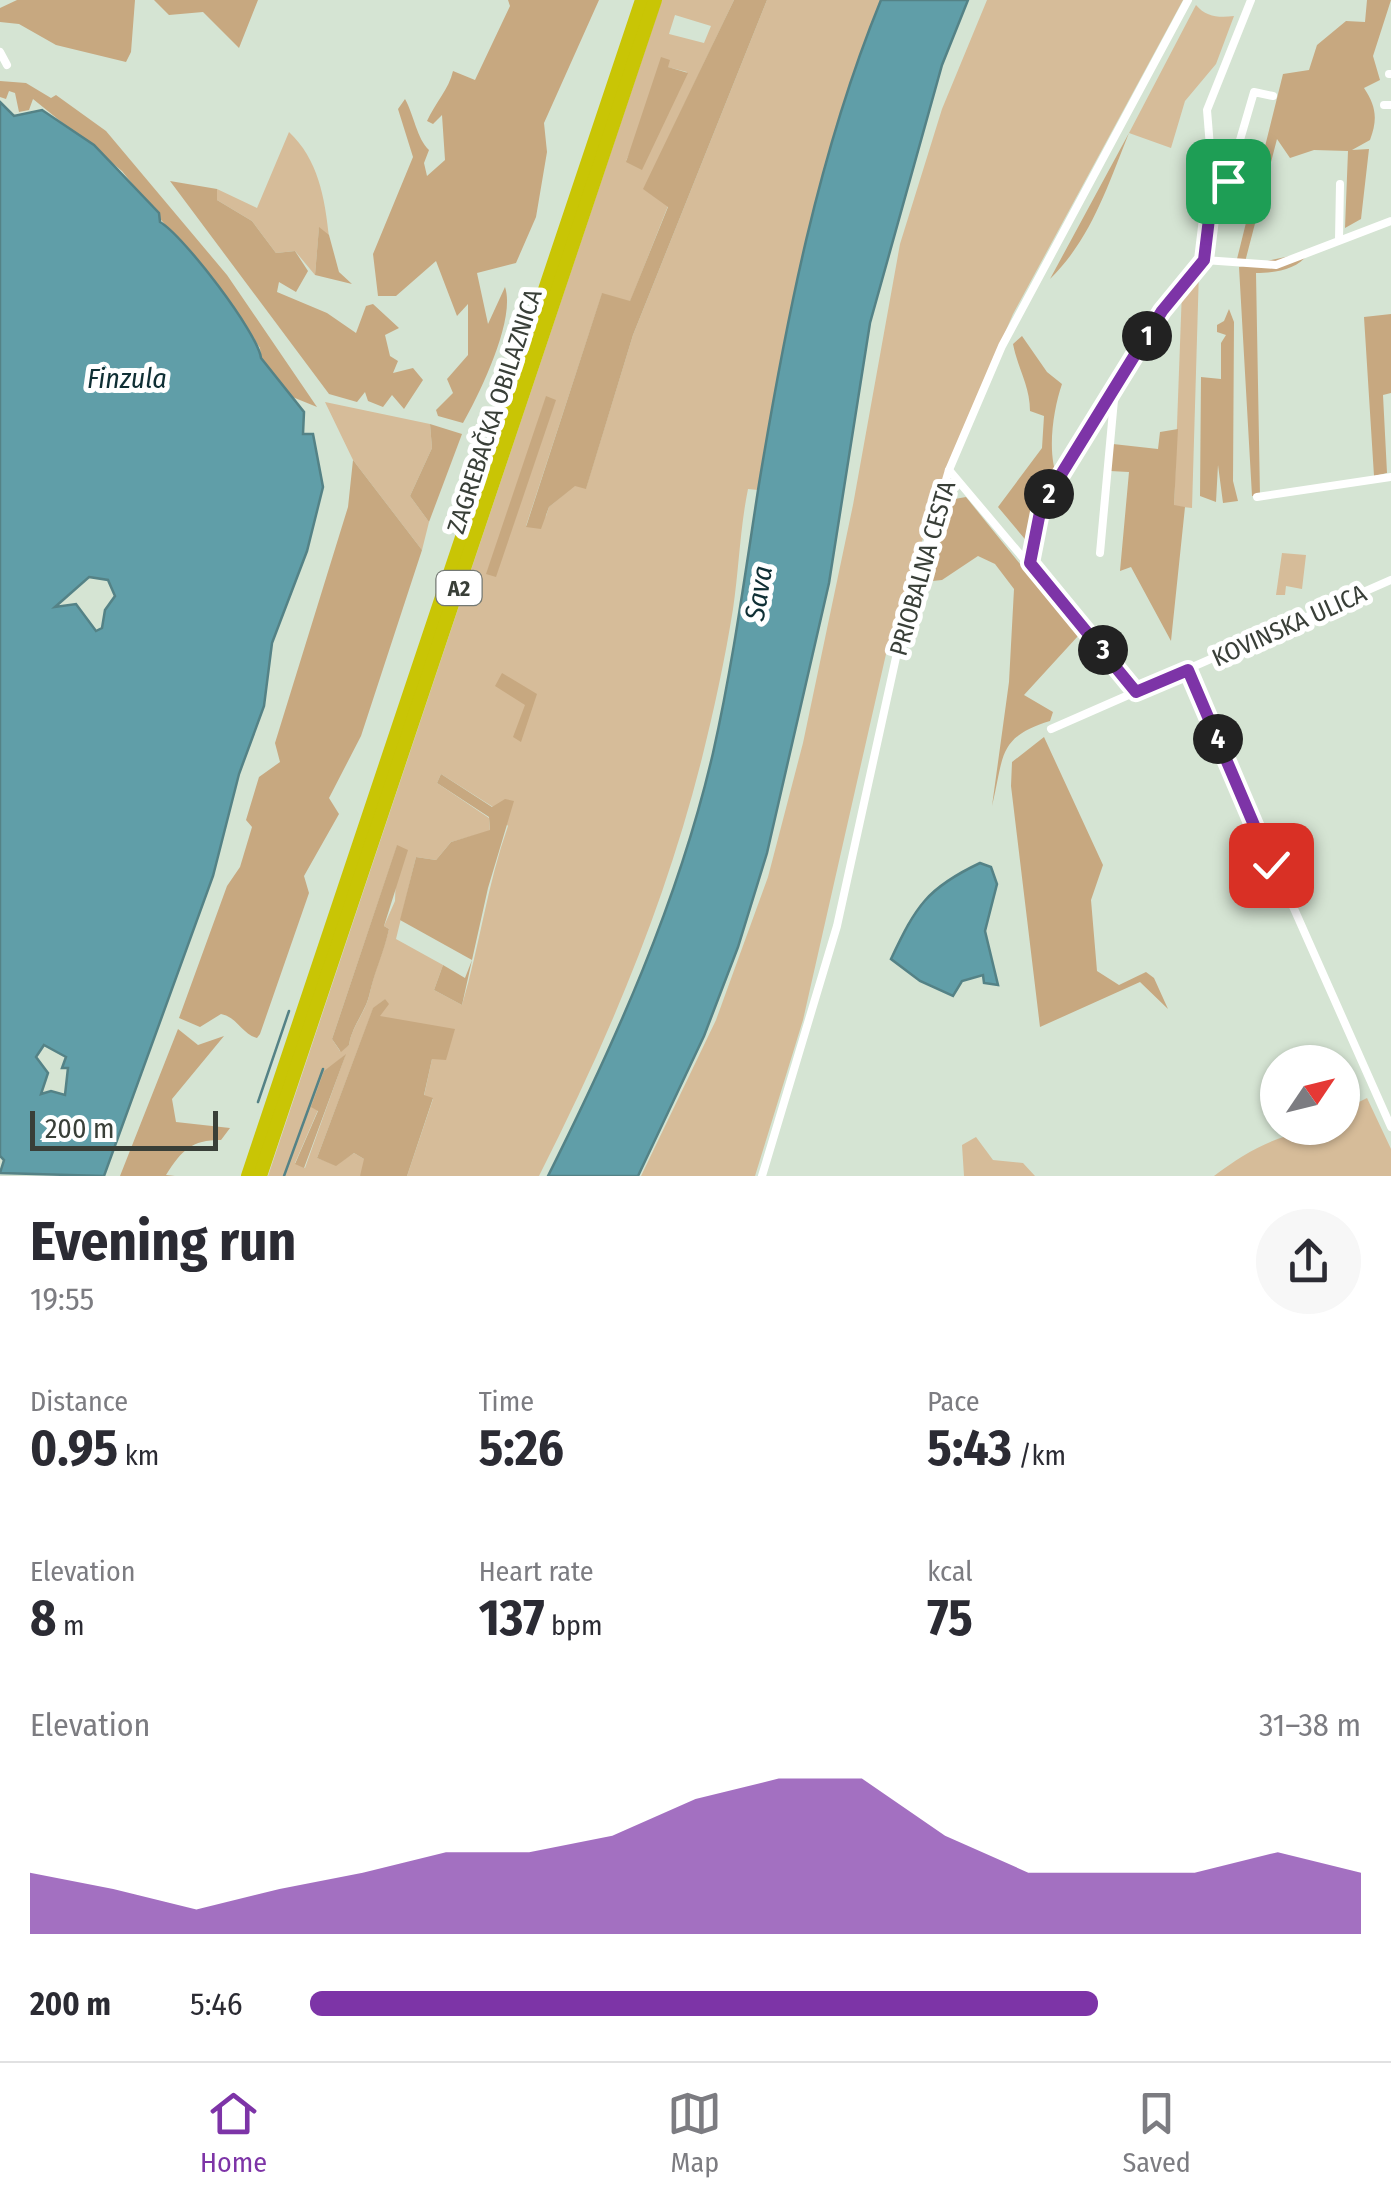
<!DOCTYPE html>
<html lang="en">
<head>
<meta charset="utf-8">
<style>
  :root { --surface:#fff; --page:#f7f7f7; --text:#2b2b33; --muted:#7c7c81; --line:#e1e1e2; --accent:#7d34a7 }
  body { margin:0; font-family:"Fira Sans Condensed",sans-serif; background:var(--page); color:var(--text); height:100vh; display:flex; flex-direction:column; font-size:38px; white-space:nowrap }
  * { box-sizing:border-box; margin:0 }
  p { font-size:32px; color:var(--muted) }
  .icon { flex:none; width:55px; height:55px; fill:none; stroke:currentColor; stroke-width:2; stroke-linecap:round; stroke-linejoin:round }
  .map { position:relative; height:1176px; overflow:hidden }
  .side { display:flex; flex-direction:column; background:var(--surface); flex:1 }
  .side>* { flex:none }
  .needle { width:65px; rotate:55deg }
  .fabs { position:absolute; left:1260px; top:1045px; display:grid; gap:20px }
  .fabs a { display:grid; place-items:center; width:100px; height:100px; border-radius:50%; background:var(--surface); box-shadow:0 2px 8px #0004; font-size:50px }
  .scale { position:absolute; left:30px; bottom:25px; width:188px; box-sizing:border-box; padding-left:10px; border:5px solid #393f38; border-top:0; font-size:28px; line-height:35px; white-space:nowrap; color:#393f38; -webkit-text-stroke:8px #fff; paint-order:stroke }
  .pin { position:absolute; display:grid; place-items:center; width:85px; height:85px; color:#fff; margin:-42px; border-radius:20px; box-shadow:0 5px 15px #0006 }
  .km { position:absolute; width:50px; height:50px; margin:-25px; border-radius:50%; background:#222; color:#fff; font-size:28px; line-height:50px; text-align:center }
  .round { display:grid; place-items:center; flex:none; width:105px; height:105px; border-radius:52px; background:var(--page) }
  .head { display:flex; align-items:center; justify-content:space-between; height:170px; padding:0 30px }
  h1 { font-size:55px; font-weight:700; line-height:75px }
  .stats { display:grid; grid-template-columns:repeat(3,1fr); gap:15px; height:170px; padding:10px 30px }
  .stats div { display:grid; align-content:center }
  .stats b { font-size:50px; font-weight:700 }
  .stats small { font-size:28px; font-weight:400 }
  .stats p { font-size:28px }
  .chart { height:280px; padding:20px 30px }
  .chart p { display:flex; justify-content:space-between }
  .chart svg { width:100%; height:180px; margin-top:10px; fill:var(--accent); opacity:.7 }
  ul { padding:0 30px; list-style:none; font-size:32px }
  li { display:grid; grid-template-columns:160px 120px 1fr; align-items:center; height:75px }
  li i { height:25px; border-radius:12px; background:var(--accent) }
  .menu { display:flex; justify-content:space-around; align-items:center; height:140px; border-top:2px solid var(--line); background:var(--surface); font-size:28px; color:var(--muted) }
  .menu a { display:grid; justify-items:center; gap:5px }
  .menu .selected { color:var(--accent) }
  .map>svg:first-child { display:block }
  .green { fill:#d6bc99; fill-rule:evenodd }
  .forest { fill:#c7a880 }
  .water { fill:#609ea8; stroke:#548286; stroke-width:2.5; fill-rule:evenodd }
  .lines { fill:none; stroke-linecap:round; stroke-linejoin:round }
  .stream { stroke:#548286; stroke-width:2.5 }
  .street { stroke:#fff; stroke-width:8 }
  .highway { stroke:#c9c505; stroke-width:14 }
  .route-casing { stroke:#fff; stroke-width:20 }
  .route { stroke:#7d34a7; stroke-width:12 }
  .labels { text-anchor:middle; stroke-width:10; stroke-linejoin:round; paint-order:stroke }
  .shield { fill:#fff; stroke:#747974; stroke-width:2.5 }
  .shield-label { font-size:22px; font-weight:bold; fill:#393f38 }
  .street-label { font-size:25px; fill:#393f38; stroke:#fff }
  .water-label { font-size:28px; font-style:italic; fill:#0f2f34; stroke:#fff }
</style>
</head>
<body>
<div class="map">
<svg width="1391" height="1176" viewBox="0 0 1391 1176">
  <rect width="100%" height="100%" fill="#d5e4d3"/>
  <g class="green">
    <path d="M662 0H734L644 189 668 206 630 302 602 294 526 526 546 516 549 507 575 485 586 488 633 335 767 0H881C818 157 788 324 758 490L748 489C740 528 739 569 733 609 725 659 714 710 702 758 665 905 607 1042 539 1176H407L433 1099 424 1096 432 1059 379 1016 385 999 373 1009 317 1158 336 1165 354 1153 364 1159V1170L360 1176H268ZM675 15 711 26 704 43 669 34ZM667 67 687 72 626 161ZM441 774 493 807 508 826C487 885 480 945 462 1005L434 990 443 965 396 939 416 857 436 860 451 842 490 831 489 818 437 783ZM397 846 395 901 384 926 389 929C383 953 375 969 370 992 366 1013 352 1025 349 1045L340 1051 332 1039ZM345 1055V1056L305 1168 295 1163 318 1110 327 1070Z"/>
    <path d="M987 0H1183L1013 314 949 462 891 632 803 1020 755 1176H641L716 1020 768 877 803 743 853 505 900 244 942 109Z"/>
    <path d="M1196 5C1206 17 1219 18 1234 16L1216 64 1185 101 1171 148 1129 133Z"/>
    <path d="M289 132C318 159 325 198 329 237L319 228 315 275 295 251 276 253 252 221 217 200V189L257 208Z"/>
    <path d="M1199 270 1192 508 1174 506 1182 290Z"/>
    <path d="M325 402 430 424 432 448 410 496 429 522 422 550 353 460Z"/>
    <path d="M1282 553 1306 555 1302 589 1286 586 1285 595H1276Z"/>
    <path d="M1367 1098 1391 1149V1176H1214C1255 1145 1291 1128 1342 1128L1343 1110Z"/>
    <path d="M976 1137 993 1160 1023 1163 1035 1176H964L962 1145Z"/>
  </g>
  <g class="forest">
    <path d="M17 0H135L131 52 126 62 56 45 19 24 0 22V8Z"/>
    <path d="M154 0H258L239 48 203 12 169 15Z"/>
    <path d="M508 0H599L544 123 547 152 536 217 516 263 477 273 488 324 505 287C516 319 480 393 463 423L438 416 436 410 453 393 447 379 468 355V304L457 316 436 261 396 296H378L373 254 413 157 398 109 405 99C414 115 417 139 429 150L424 163 427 176 445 160 442 115 433 124 427 121C435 103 449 89 453 71L475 80 510 6Z"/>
    <path d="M734 0H767L633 335 586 489 575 486 549 507 541 529 526 527 602 293 630 301 668 207 643 189Z"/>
    <path d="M1367 0H1391L1373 56 1380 80 1364 88C1376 106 1378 119 1370 140L1352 150 1369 149 1361 219 1345 228 1348 151 1314 150 1290 158 1277 139 1245 262 1236 263 1283 74 1309 70 1317 45 1346 21 1365 22Z"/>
    <path d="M661 57 670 60 668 67 688 73 642 170 626 162Z"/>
    <path d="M0 81 26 83 51 98 56 95 106 131 227 275 317 407 290 396 261 358 260 348 238 316 122 171 33 99 29 110 19 112 15 93 9 91 6 99 0 97Z"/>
    <path d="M1129 133C1108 185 1091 239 1050 279Z"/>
    <path d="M170 181 217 189V200L252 221 276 253 295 251 308 271 296 292 279 282 277 292 327 313 356 333 366 306 373 304 399 328 385 335 390 356 398 361 393 373 413 368 423 380 404 409 392 395 383 407 368 401 365 392 357 402 329 394Z"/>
    <path d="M319 227 329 235 339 272 352 284 315 275Z"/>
    <path d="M1309 252C1299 270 1274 273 1256 273L1260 496H1252L1239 267Z"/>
    <path d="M1229 309 1234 322 1233 481 1238 501 1223 503 1218 465 1216 502 1200 496 1201 377 1221 379V343L1226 335 1217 332V325L1224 321Z"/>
    <path d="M1391 314V393L1383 395 1387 473 1374 476 1364 317Z"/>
    <path d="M1022 336 1047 372 1062 384C1053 410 1046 456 1059 481L1034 509 1029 544 998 507 1042 448 1044 416 1030 411C1030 386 1018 369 1013 344Z"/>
    <path d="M546 396 556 400 496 577 486 574Z"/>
    <path d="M430 424 462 434 429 522 410 496 432 448Z"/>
    <path d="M1178 429 1174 505 1185 507 1171 641 1131 567 1120 571 1129 472 1110 471 1113 444 1158 449 1160 432Z"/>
    <path d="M353 460 422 550 361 736 329 798 339 814 304 876 309 893 260 1034 257 1038C242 1034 237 1017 221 1014L200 1027 179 1018 227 886 240 867 252 827 246 820 259 777 280 762 275 743 348 507Z"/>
    <path d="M966 497 1078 636 1024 695 1053 712 1050 721C997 737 1004 757 992 806L1009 682 1014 589 995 564 978 556 942 580 923 582 949 500Z"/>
    <path d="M502 673 537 694 521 742 513 737 525 705 495 686Z"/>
    <path d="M1044 737 1103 865 1091 900 1097 971 1119 985 1146 972 1154 978 1168 1009 1140 982 1040 1027 1011 786 1012 762Z"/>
    <path d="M441 774 492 807 505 799 514 801 488 888 462 1005 434 990 443 965 465 978 472 960 400 920 416 857 436 860 451 842 490 830 489 817 437 783Z"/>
    <path d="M397 845 408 850 384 926 389 929C384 952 375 970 370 992 366 1012 352 1025 349 1045L341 1052 332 1039Z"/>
    <path d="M385 999 389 1004 380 1016 455 1029 446 1060 432 1059 424 1095 433 1098 407 1176H360L364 1159 354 1153 336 1166 317 1158 373 1008Z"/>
    <path d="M178 1029 198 1045 224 1036 172 1099 176 1122 230 1128 221 1140C191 1140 182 1150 166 1175L175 1176H120Z"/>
    <path d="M346 1054 304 1168 295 1164 318 1111 311 1107 324 1071Z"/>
  </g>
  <g class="water">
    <path d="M881 0H968L942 65 870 323 829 583 767 853 738 947 704 1036 638 1176H548C615 1042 679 900 713 753 733 664 745 574 759 484 786 321 818 154 881 0Z"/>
    <path d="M0 102 14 116 42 110 94 145 159 213 160 222C183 235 258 333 261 358L304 412 303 434H313L323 487 307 551 272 643 264 706 239 774 213 876 104 1176 0 1173 4 1160 0 1156ZM89 577 108 580 115 596 105 610 102 628 96 631 76 604 55 607ZM44 1045 66 1057 62 1068H68L65 1095 51 1091 41 1094 48 1073 36 1057Z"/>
    <path d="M980 863 991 867 997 884 985 931 998 985 984 983 983 975 962 981 953 996 920 981 891 959C916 906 927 888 980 863Z"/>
  </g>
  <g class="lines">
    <g class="stream">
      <path d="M258 1102 289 1011"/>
      <path d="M284 1176 323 1069"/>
    </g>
    <g class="street">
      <path d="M0 52 7 65"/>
      <path d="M1389 74H1391"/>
      <path d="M1384 105H1391"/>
      <path d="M1213 186 1228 181 1254 92 1273 96"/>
      <path d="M1339 240 1340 184"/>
      <path d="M1204 260 1276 265 1391 221"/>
      <path d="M949 470 1136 692"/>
      <path d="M1257 497 1391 477"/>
      <path d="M1100 553 1115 389"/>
      <path d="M1030 563 1041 507 1162 311 1204 260 1214 196 1207 110 1251 0"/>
      <path d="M1188 670 1391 1127"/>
      <path d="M1051 729 1391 580"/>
      <path d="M762 1176 837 926 904 621 949 470 1002 346 1188 0"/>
    </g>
    <g class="highway">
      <path d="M248 1176 642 0"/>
      <path d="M260 1176 655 0"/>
    </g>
  </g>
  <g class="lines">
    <defs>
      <path id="route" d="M1228 181 1213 186 1204 260 1162 311 1041 507 1030 563 1136 692 1188 670 1271 865"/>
    </defs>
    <use href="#route" class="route-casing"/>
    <use href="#route" class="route"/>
  </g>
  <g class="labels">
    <rect class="shield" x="436.5" y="571" width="45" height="34" rx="8"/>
    <g class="shield-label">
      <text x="459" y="596">A2</text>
    </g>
    <g class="street-label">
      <text transform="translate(494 411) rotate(-72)" y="9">ZAGREBAČKA OBILAZNICA</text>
      <text transform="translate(922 568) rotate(-74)" y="9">PRIOBALNA CESTA</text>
      <text transform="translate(1289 625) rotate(-24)" y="9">KOVINSKA ULICA</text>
    </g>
    <g class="water-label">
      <text x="127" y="388">Finzula</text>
      <text transform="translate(758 593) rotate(-81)" y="10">Sava</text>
    </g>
  </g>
</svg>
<div class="fabs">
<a><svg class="needle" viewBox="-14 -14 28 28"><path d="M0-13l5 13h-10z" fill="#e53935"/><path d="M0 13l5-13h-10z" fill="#7c7c81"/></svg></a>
</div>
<div class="scale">200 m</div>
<div class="pin" style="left:1228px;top:181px;background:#1e9e55"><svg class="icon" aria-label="arrive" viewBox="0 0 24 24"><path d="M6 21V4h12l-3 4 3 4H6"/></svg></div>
<div class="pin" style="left:1271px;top:865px;background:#d93025"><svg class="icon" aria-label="check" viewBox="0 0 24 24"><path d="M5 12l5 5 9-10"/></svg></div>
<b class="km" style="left:1147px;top:336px">1</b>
<b class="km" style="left:1049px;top:494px">2</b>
<b class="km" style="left:1103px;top:650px">3</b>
<b class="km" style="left:1218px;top:739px">4</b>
</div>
<section class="side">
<div class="head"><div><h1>Evening run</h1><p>19:55</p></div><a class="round"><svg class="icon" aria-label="share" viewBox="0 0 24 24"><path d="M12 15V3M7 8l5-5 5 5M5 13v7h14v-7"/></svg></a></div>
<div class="stats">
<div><p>Distance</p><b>0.95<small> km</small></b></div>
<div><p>Time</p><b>5:26</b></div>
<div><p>Pace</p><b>5:43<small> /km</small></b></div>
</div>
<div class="stats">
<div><p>Elevation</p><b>8<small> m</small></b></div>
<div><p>Heart rate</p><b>137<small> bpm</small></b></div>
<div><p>kcal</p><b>75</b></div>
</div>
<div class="chart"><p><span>Elevation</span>31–38 m</p>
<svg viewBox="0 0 160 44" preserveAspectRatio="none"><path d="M0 44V29L10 33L20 38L30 33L40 29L50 24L60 24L70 20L80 11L90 6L100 6L110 20L120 29L130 29L140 29L150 24L160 29V44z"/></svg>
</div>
<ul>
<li><b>200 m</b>5:46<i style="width:75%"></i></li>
</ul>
</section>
<nav class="menu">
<a class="selected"><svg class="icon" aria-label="home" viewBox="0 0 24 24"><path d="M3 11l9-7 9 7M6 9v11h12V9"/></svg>Home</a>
<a><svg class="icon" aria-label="map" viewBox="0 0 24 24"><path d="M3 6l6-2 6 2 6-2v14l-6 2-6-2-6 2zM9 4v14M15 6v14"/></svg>Map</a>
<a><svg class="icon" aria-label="saved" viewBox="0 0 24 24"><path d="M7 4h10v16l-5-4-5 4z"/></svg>Saved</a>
</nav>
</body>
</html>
